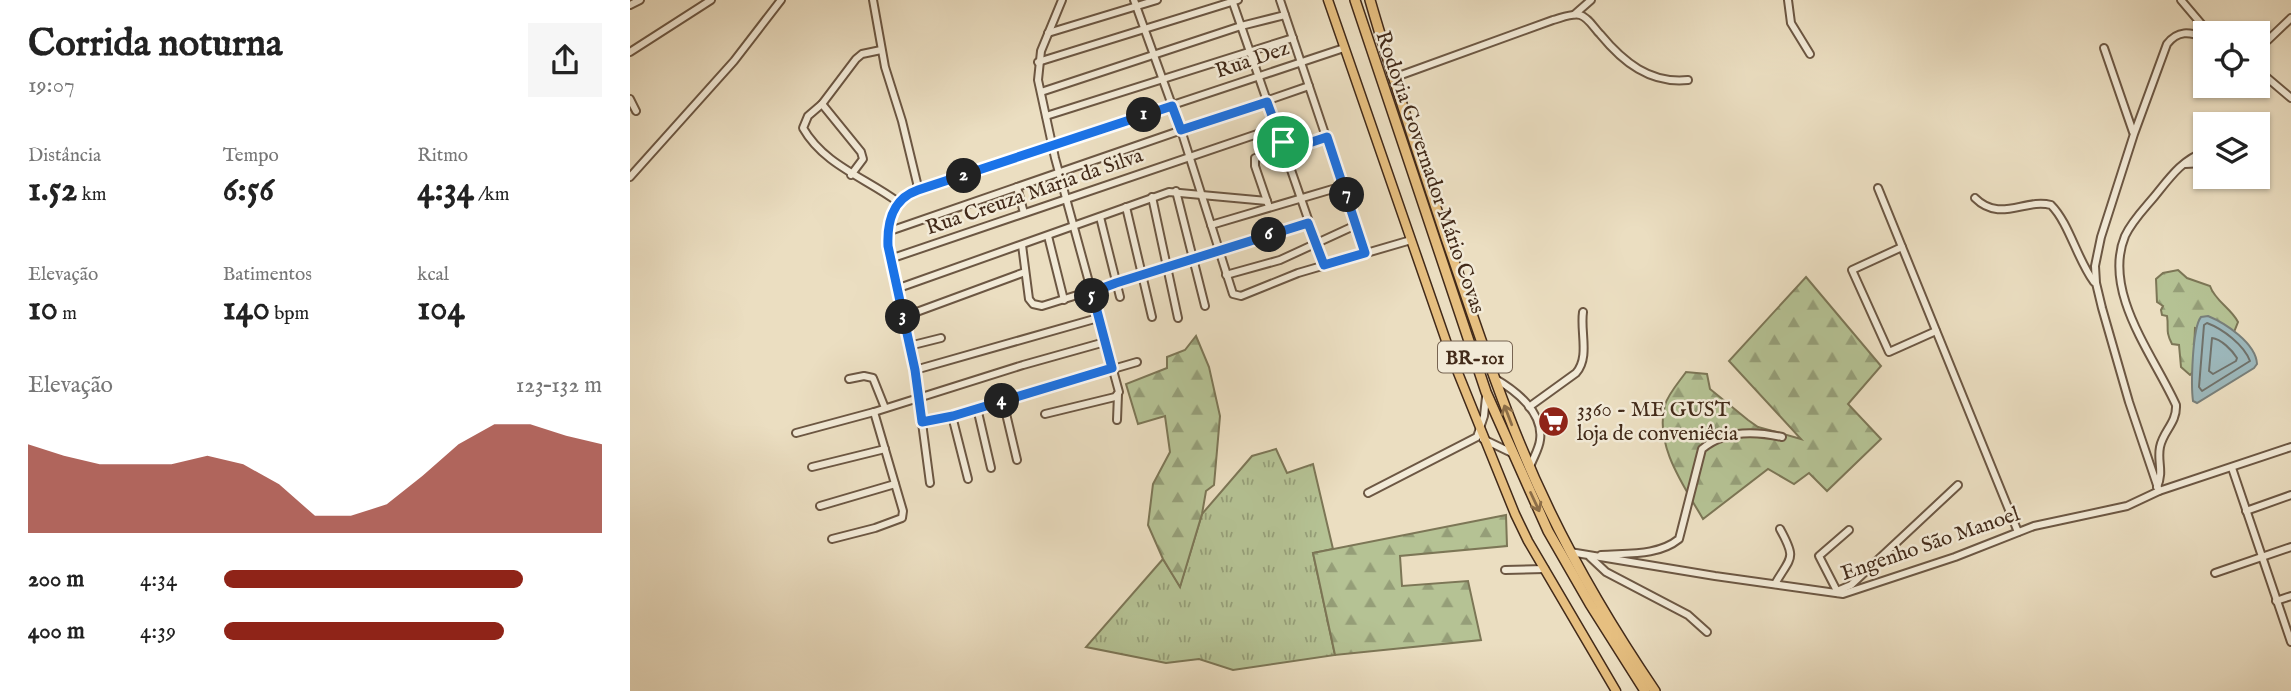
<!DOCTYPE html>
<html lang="pt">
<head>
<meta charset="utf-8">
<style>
  :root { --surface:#fff; --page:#f6f6f6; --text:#222; --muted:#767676; --accent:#8f2418 }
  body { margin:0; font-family:"IM FELL English",serif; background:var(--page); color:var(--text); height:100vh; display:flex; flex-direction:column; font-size:26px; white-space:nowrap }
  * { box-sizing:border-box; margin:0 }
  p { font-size:23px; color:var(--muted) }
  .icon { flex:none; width:38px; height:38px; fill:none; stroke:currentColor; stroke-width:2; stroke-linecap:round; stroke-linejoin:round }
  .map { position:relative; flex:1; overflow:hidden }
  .sheet { display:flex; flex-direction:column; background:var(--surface); width:630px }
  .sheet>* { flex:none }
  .fabs { position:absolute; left:1563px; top:21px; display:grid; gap:14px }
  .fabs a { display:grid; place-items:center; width:77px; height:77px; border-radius:0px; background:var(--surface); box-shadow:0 2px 5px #0004; font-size:35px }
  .pin { position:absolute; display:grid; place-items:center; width:60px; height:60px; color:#fff; margin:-30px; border:4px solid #fff; border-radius:50%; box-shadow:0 2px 7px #0007 }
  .km { position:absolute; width:35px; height:35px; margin:-18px; border-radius:50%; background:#222; color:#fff; font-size:19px; line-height:35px; text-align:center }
  .round { display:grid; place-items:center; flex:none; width:74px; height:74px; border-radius:0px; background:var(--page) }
  .overview { display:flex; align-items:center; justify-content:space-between; height:119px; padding:0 28px }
  h1 { font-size:38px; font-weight:800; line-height:52px }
  .stats { display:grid; grid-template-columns:repeat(3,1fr); gap:10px; height:119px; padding:7px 28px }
  .stats div { display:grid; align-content:center }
  .stats b { font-size:35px; font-weight:800 }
  .stats small { font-size:19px; font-weight:400 }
  .stats p { font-size:19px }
  .chart { height:196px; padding:14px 28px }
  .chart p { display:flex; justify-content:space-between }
  .chart svg { width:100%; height:126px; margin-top:7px; fill:var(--accent); opacity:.7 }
  ul { padding:0 28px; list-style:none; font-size:23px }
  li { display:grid; grid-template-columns:112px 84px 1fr; align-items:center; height:52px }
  li i { height:18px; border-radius:9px; background:var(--accent) }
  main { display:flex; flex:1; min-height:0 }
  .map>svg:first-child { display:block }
  .grass { fill:url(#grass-tufts); stroke:#7c7656; stroke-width:2 }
  .forest { fill:url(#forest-firs); stroke:#7c7656; stroke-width:2 }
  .water { fill:#9db9bd; stroke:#79807b; stroke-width:2 }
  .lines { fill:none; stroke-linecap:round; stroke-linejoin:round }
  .shore { stroke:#70726b; stroke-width:2 }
  .minor-casing { stroke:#6c5743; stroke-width:10 }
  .major-casing { stroke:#422a19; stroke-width:11 }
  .highway-casing { stroke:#422a19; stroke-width:12 }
  .minor { stroke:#f2ead7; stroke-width:6 }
  .major { stroke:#e6bf80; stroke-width:8 }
  .highway { stroke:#e6bf80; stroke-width:9 }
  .oneway { stroke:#8c6d47 }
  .route-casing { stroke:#fff; stroke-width:14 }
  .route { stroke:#1a73e8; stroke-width:9 }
  .labels { text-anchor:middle; stroke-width:5; stroke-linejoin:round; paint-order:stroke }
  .shield { fill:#f2ead7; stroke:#776452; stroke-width:2 }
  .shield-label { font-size:19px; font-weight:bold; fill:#422a19 }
  .street-label { font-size:21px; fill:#422a19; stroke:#f2ead7 }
  .poi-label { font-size:21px; fill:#422a19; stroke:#f2ead7; text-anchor:start }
</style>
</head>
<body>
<main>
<section class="sheet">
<div class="overview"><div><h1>Corrida noturna</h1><p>19:07</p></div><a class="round"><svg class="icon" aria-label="share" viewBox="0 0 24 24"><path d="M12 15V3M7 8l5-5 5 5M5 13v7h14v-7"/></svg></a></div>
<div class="stats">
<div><p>Distância</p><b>1.52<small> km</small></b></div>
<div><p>Tempo</p><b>6:56</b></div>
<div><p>Ritmo</p><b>4:34<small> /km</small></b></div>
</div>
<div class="stats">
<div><p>Elevação</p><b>10<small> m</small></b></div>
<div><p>Batimentos</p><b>140<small> bpm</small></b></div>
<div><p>kcal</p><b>104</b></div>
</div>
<div class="chart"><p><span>Elevação</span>123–132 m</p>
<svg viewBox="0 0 160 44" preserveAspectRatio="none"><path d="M0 44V13L10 17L20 20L30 20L40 20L50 17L60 20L70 27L80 38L90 38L100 34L110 24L120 13L130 6L140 6L150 10L160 13V44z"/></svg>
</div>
<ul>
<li><b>200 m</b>4:34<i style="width:79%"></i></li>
<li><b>400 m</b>4:39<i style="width:74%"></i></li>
</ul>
</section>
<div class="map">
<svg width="1661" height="691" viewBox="0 0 1661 691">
  <defs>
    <pattern id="grass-tufts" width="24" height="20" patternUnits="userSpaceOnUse" patternTransform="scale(1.75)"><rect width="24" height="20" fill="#b5c294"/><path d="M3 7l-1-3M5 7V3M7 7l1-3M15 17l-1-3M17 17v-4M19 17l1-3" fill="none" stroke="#959e78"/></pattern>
    <pattern id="forest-firs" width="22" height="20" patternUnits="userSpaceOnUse" patternTransform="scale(1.75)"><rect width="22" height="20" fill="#b5c294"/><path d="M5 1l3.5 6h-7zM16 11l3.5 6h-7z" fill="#959e78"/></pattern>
  </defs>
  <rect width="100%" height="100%" fill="#ebdec1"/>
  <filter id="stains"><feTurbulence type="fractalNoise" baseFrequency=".00286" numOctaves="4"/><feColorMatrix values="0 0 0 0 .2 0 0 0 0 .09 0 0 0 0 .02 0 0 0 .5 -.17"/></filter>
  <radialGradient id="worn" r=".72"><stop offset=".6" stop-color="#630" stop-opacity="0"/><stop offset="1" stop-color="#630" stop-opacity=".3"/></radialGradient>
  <path class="grass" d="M646 449 657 473 683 464 703 549 683 553 705 655 603 670 569 659 536 663 456 647 533 559 550 586 572 514 622 456Z"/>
  <g class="forest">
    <path d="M1548 270 1557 278 1580 286C1585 301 1601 308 1608 322L1602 337 1565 328 1563 372 1560 375 1551 367 1549 345 1542 344C1535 331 1539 328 1537 316L1532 315 1531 310 1533 306 1527 302 1526 279 1533 273Z"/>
    <path d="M1176 277 1251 366 1218 404 1251 439 1197 491 1179 473 1164 484 1138 469 1073 519C1054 486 1024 445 1035 405 1038 394 1049 382 1056 372L1077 374 1080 389 1118 420 1128 427 1171 439 1099 361Z"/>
    <path d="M566 336 579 367 590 416 584 485 576 491 572 514 550 587 533 559 518 525 523 484 540 452 535 416 508 424 496 384 537 368V357L555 350Z"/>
    <path d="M876 515 877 546 770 556 772 586 838 581 851 640 705 655 683 553Z"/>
  </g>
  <path class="water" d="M1578 316C1595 323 1626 343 1627 364L1624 368 1567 403 1563 401C1561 386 1562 328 1571 317Z"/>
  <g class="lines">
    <g class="shore">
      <path d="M1577 323C1593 329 1614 345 1620 361L1572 391 1569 387 1574 325Z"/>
      <path d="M1582 338C1591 339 1602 350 1607 358L1606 361 1583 374 1579 371Z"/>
    </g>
    <defs>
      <g id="minor">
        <path d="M243 0 255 67 272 121 287 183V190C262 199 257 222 258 246L285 370 300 483"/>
        <path d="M504 0 551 130 603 294 611 296 668 273 781 240"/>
        <path d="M602 0 694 265"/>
        <path d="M650 0 735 253"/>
        <path d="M1158 0 1161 23 1180 54"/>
        <path d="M1551 0 1579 33"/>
        <path d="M0 5 10 0"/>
        <path d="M945 14 961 0"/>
        <path d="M418 33 527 0"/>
        <path d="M1628 46 1638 40 1661 18"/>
        <path d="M1474 48 1503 132"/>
        <path d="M251 50 232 54 226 59 192 104 178 116 173 128C194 165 236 178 268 202"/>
        <path d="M0 52 81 0"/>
        <path d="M408 62 608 0"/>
        <path d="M1628 70 1661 98"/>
        <path d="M763 78 923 20C931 18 942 13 950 15 958 17 964 28 970 34 993 62 1020 84 1058 80"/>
        <path d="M411 92 611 26 655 15"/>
        <path d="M0 99 6 111"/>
        <path d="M192 104 231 152 233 159 221 175"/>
        <path d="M416 116 663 38"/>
        <path d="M1628 144H1632"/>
        <path d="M1555 164 1575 163"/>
        <path d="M0 177 104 61 151 0"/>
        <path d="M387 187 394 213"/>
        <path d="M1248 188 1388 532"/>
        <path d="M287 190 714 48"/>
        <path d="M546 191 575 306"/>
        <path d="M522 197 548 318"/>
        <path d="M1345 198C1370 223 1395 198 1421 205 1439 223 1447 259 1464 282"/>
        <path d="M638 204 625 166V158L655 151 697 137"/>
        <path d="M496 207 522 317"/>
        <path d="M470 217 490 297"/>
        <path d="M581 225 713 186"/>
        <path d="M257 232 679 86"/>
        <path d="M418 236 434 300"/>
        <path d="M392 245 399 299 403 304 412 306 678 223"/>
        <path d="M1272 247 1222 270 1259 352 1306 331"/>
        <path d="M260 259 648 127"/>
        <path d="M596 275 650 260 726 225"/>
        <path d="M266 289 539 192 637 201"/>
        <path d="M273 317 395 272"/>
        <path d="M279 346 311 338"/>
        <path d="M285 370 468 318"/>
        <path d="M864 378C885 390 914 412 910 440 909 449 903 458 900 467"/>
        <path d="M219 379 234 376 243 378 255 408"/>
        <path d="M373 401 387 460"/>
        <path d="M899 407 946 373C960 357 950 332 953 312"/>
        <path d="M347 408 361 468"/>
        <path d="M415 414 485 397 489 392 425 158 408 80 411 51 432 0"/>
        <path d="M322 416 338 479"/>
        <path d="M487 420 488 394"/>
        <path d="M292 422 322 416 507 362"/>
        <path d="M166 433 244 412 393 365 475 342"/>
        <path d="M853 439 884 454"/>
        <path d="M182 467 255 449"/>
        <path d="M1602 468 1661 642"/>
        <path d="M1527 487C1534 471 1527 462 1530 447 1533 431 1547 423 1546 405 1524 356 1472 292 1495 236 1502 221 1514 209 1524 197 1538 180 1552 159 1575 152"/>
        <path d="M1529 491 1499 402 1472 308 1466 283 1465 266 1471 237 1504 134 1537 44C1548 30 1559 32 1575 37"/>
        <path d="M738 493 847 437 854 416 856 397"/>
        <path d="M190 506 265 484"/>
        <path d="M1616 511 1661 495"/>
        <path d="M202 539 245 528 272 518 273 511 244 412"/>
        <path d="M940 552 1085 576 1213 594 1325 557 1404 526 1497 506 1529 491 1661 447"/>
        <path d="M971 555C998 553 1028 556 1049 539L1072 449C1094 430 1125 431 1152 437"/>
        <path d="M960 557 976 572 1058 615 1077 632"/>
        <path d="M875 570 915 569"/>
        <path d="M1585 573 1661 547"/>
        <path d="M1145 584C1161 556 1167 560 1150 529"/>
        <path d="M1207 591 1221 585 1328 485"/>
        <path d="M1208 593 1189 556 1219 530"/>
        <path d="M1646 601 1661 596"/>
      </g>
      <path id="major" d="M698 0 822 358 885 514 898 541 986 691"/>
      <g id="highway">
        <path d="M725 0 856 392 918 531 960 604 1015 691"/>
        <path d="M740 0C763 80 790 159 816 238 840 307 862 377 890 444 925 531 972 613 1025 691"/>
      </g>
    </defs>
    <use href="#minor" class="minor-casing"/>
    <use href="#major" class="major-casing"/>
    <use href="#highway" class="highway-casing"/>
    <use href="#minor" class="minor"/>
    <use href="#major" class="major"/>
    <use href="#highway" class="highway"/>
  </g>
  <defs><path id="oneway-shaft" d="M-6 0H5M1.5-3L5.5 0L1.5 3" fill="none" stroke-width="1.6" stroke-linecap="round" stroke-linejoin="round" transform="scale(1.75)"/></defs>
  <g class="oneway">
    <use href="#oneway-shaft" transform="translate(878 415) rotate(-111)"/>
    <use href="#oneway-shaft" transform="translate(905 502) rotate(65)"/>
  </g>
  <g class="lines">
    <defs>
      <path id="route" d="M637 102 655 151 697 137 735 253 694 265 678 223 486 283 462 292 482 368 323 416 292 422 285 370 258 246C257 222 262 199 288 190L542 106 551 130Z"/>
    </defs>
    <use href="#route" class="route-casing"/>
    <use href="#route" class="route"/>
  </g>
  <defs>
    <symbol id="supermarket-disc" viewBox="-11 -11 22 22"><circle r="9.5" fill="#8f2418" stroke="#f2ead7"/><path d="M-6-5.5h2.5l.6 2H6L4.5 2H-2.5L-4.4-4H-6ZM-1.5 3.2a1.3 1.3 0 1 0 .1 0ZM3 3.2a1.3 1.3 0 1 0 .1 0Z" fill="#fff"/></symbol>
  </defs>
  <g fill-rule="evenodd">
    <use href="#supermarket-disc" x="906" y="404" width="35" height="35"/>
  </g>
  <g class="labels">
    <rect class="shield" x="808" y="341.5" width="74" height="31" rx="5"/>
    <g class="shield-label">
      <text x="845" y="364">BR-101</text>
    </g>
    <g class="street-label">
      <text transform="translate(622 59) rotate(-19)" y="7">Rua Dez</text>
      <text transform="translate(801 172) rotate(71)" y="7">Rodovia Governador Mário Covas</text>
      <text transform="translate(404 191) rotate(-19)" y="7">Rua Creuza Maria da Silva</text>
      <text transform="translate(1300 543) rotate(-19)" y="7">Engenho São Manoel</text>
    </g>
    <g class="poi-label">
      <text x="947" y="416">3360 - ME GUST<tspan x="947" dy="24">loja de conveniêcia</tspan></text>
    </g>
  </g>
  <rect width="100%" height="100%" filter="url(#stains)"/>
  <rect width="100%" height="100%" fill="url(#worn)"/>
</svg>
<div class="fabs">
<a><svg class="icon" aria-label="locate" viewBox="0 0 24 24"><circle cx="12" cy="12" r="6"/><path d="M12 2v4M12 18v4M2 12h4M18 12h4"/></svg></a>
<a><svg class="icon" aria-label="layers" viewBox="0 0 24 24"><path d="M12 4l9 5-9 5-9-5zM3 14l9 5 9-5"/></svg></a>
</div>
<div class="pin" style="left:653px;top:142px;background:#1e9e55"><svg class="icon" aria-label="arrive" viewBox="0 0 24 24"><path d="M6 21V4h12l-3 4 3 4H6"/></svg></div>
<b class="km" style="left:514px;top:115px">1</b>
<b class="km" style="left:334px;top:176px">2</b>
<b class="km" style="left:273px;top:317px">3</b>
<b class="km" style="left:372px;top:401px">4</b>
<b class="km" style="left:462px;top:296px">5</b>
<b class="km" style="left:639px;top:235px">6</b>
<b class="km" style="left:717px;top:195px">7</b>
</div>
</main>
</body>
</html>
